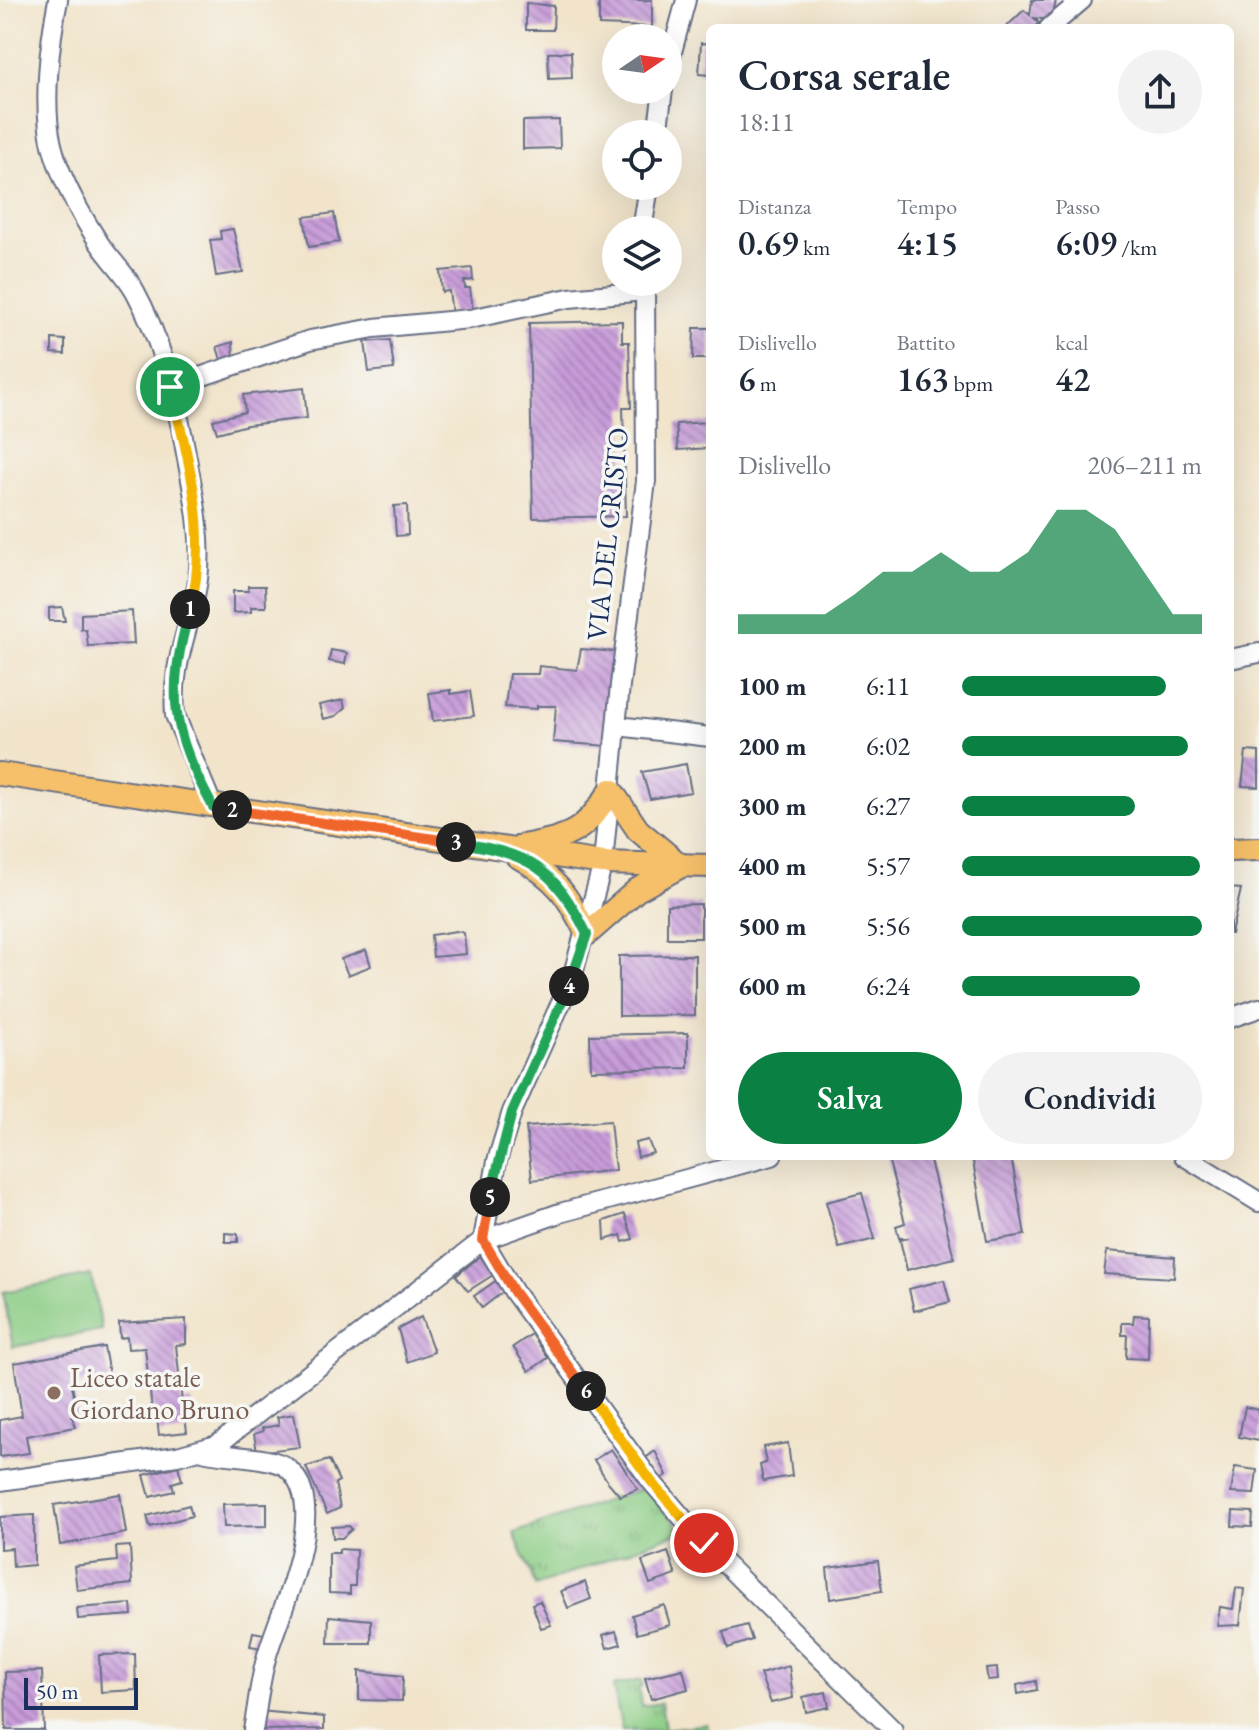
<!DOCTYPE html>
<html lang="it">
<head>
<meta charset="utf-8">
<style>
  :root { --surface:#fff; --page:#f2f2f3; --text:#1f2937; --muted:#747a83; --accent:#0b8043 }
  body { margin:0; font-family:"EB Garamond",serif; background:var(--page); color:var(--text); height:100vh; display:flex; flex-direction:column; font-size:30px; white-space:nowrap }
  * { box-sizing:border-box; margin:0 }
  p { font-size:26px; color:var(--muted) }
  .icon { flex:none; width:44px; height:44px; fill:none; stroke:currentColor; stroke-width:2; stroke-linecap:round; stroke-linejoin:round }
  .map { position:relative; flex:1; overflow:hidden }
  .panel { position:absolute; left:706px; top:24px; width:528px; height:1136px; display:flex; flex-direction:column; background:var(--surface); border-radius:12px; box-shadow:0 8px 32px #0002 }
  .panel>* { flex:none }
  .needle { width:52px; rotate:77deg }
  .fabs { position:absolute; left:602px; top:24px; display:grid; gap:16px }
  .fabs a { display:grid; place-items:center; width:80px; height:80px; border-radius:50%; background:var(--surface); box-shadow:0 8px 32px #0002; font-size:40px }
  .scale { position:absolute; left:24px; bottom:20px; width:114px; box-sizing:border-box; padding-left:8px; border:4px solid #1b2f5e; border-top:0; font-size:22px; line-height:28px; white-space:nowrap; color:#1b2f5e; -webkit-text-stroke:6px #f6f6f2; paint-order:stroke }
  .pin { position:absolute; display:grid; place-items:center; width:68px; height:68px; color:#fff; margin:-34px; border:4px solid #fff; border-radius:50%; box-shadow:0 2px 8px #0007 }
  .km { position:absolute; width:40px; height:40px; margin:-20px; border-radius:50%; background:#222; color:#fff; font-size:22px; line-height:40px; text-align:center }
  .round { display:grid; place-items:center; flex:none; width:84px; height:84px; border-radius:42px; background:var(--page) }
  .overview { display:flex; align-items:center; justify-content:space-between; height:136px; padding:0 32px }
  h1 { font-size:44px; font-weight:600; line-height:60px }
  .figures { display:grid; grid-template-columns:repeat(3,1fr); gap:12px; height:136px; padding:8px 32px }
  .figures div { display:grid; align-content:center }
  .figures b { font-size:34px; font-weight:600 }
  .figures small { font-size:22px; font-weight:400 }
  .figures p { font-size:22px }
  .chart { height:224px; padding:16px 32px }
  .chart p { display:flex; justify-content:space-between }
  .chart svg { width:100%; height:144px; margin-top:8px; fill:var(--accent); opacity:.7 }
  .cta { display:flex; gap:16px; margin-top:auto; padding:16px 32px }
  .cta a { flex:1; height:92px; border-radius:48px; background:var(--accent); color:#fff; font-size:32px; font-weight:600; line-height:92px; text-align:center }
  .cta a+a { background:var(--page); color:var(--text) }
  ul { padding:0 32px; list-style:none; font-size:26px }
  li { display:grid; grid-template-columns:128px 96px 1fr; align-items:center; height:60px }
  li i { height:20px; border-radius:10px; background:var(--accent) }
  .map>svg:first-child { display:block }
  .grass { fill:url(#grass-tufts); stroke:#537e71; stroke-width:2 }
  .pitch { fill:#8bcc84; stroke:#537e71; stroke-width:2 }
  .building { fill:url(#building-back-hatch) }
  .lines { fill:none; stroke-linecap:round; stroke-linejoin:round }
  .minor-casing { stroke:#666e84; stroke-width:22 }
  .major-casing { stroke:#666e84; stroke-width:26 }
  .minor { stroke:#fff; stroke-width:18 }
  .major { stroke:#f6c06b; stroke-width:22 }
  .split-1-casing { stroke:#fff; stroke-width:16 }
  .split-2-casing { stroke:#fff; stroke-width:16 }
  .split-3-casing { stroke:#fff; stroke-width:16 }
  .split-4-casing { stroke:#fff; stroke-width:16 }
  .split-5-casing { stroke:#fff; stroke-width:16 }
  .split-6-casing { stroke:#fff; stroke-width:16 }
  .split-7-casing { stroke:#fff; stroke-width:16 }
  .split-1 { stroke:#f5b400; stroke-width:10 }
  .split-2 { stroke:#22a559; stroke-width:10 }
  .split-3 { stroke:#f0652b; stroke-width:10 }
  .split-4 { stroke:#22a559; stroke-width:10 }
  .split-5 { stroke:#22a559; stroke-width:10 }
  .split-6 { stroke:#f0652b; stroke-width:10 }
  .split-7 { stroke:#f5b400; stroke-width:10 }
  .education-dot { fill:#8d6e63; stroke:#f6f6f2; stroke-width:3 }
  .labels { text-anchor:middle; stroke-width:7; stroke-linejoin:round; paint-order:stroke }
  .street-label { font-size:28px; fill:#1b2f5e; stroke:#f6f6f2 }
  .education-label { font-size:28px; fill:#785e54; stroke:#f6f6f2; text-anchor:start }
</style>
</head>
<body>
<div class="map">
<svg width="1259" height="1730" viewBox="0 0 1259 1730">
  <defs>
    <pattern id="grass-tufts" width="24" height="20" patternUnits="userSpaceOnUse" patternTransform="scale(2)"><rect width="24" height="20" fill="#8bcc84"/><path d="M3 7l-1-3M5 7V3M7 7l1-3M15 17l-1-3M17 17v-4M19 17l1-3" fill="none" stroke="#71a66f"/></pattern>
    <pattern id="building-back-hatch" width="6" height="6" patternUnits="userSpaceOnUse" patternTransform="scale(2)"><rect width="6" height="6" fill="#c79bd9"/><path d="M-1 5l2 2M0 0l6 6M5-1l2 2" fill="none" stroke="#a17fb3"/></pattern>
  </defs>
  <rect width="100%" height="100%" fill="#f6f6f2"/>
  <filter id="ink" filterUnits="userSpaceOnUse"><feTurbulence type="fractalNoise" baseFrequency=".0125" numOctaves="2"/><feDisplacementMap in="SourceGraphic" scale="16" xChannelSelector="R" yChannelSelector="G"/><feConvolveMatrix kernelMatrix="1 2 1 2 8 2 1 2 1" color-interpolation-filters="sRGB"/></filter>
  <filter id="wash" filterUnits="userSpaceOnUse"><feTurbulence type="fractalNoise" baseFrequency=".006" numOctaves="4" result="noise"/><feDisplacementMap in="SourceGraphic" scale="32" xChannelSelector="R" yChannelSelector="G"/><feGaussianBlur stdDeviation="1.8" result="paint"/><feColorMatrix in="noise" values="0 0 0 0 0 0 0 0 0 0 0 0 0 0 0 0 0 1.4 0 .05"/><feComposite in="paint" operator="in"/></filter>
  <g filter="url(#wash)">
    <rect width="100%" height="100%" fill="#f1e4cb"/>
    <g class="grass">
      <path d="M645 1487 682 1531 536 1586 514 1533Z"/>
      <path d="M641 1680 642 1686 638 1688 642 1706 661 1703 665 1729 707 1724 708 1730H622L613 1686Z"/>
    </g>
    <path class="pitch" d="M91 1275 102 1330 13 1347 3 1292Z"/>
    <g id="blocks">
      <g class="building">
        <path d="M599 0H652V27L599 25Z"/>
        <path d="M1032 0H1056L1052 20 1034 18 1039 23 1035 28H1005L1024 10 1030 15Z"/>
        <path d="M526 3 554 6 553 30H526Z"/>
        <path d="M701 43 710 44V75L699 74Z"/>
        <path d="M571 52 572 78 549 79 548 53Z"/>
        <path d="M559 120 560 148 523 149V121Z"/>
        <path d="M334 213 339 242 309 247 304 217Z"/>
        <path d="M233 229 243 272 216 276 210 240 221 239 220 231Z"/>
        <path d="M472 268 473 280 464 281 465 288H470L473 311 452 313 449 291 442 292 440 271Z"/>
        <path d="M622 321V342H629L631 408H623L626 516 533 518 529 323Z"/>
        <path d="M694 328H710V359H693Z"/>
        <path d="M52 339 65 340V354L52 353Z"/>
        <path d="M390 340 394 369 369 372 365 342Z"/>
        <path d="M233 342 234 363 223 366 217 347Z"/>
        <path d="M200 383 203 391 192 395 194 403 180 406 177 391Z"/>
        <path d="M304 388 307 418 247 425 217 433 213 420 245 412 243 395Z"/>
        <path d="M710 422V448L678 450 676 424Z"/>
        <path d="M407 505 408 535 396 536 394 506Z"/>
        <path d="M248 586H265L266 607H251V612L233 613V591H248Z"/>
        <path d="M62 607 65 621H49V608Z"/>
        <path d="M132 611 134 644 88 646 86 629H81V614Z"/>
        <path d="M581 649 616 652 608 746 553 742 556 706H537V709L505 707 509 674H538L539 666 577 670Z"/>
        <path d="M331 650 347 653 345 664 329 661Z"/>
        <path d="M451 690V694L470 691 474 716 433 721 429 693Z"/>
        <path d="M343 700 345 708 336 716 323 719 319 705Z"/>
        <path d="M1246 751 1259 752V787L1242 786Z"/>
        <path d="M686 764 691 792 650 799 642 772Z"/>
        <path d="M1230 888 1241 889 1231 934H1230Z"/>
        <path d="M701 904V938H667V905Z"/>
        <path d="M456 931 464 933 466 954 433 957 431 935Z"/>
        <path d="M366 950 371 966 348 975 341 959Z"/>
        <path d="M695 955V1015L619 1016V956Z"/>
        <path d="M688 1033V1068L591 1070 590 1035Z"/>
        <path d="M610 1121 615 1170 532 1180 526 1127Z"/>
        <path d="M648 1140 653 1153 638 1157 635 1143Z"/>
        <path d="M929 1156 954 1258 907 1270 900 1240 909 1238H899L896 1226 905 1223 888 1158Z"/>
        <path d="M972 1156H1011L1025 1235 987 1241Z"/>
        <path d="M862 1193 875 1239 839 1248 826 1202Z"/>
        <path d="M625 1214 633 1239 623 1242 621 1235 605 1240 604 1221Z"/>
        <path d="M225 1233 238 1234V1242H225Z"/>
        <path d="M1107 1251 1175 1257 1174 1278 1104 1274Z"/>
        <path d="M480 1256 493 1275 468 1291 456 1276Z"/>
        <path d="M497 1280 504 1291 482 1308 474 1296Z"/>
        <path d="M944 1280 950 1302 914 1311 909 1289Z"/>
        <path d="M1134 1315 1149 1316 1148 1359 1126 1358 1127 1335H1122V1323H1133Z"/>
        <path d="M421 1317 434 1352 407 1362 398 1329Z"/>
        <path d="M186 1319V1344L176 1345 182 1402 191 1401 192 1415 185 1416 187 1432 159 1435 157 1418 153 1419 145 1348 128 1349 127 1337 120 1338 119 1323Z"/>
        <path d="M532 1334 548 1358 529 1371 513 1347Z"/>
        <path d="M104 1347 110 1380 72 1386 78 1415 72 1416 75 1427 26 1436 29 1453 0 1457V1420L22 1416 14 1363Z"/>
        <path d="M1245 1407 1259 1410V1441L1239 1437Z"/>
        <path d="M294 1414 300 1447 257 1452 254 1434 263 1431 262 1428 279 1425 277 1417Z"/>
        <path d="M788 1443 792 1476 763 1481 760 1465 766 1463 763 1447Z"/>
        <path d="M611 1449 626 1471 638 1489 620 1496 608 1482 594 1460Z"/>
        <path d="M655 1451 667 1475 658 1481 643 1460Z"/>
        <path d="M329 1460 339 1481 335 1483 340 1508 327 1514 306 1467Z"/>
        <path d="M178 1466 182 1480 172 1483 174 1491 150 1497 144 1475Z"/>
        <path d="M1235 1467 1257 1470 1254 1494 1231 1493Z"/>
        <path d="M120 1494 126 1533 60 1545 54 1505Z"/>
        <path d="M267 1503V1526L224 1527 223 1504Z"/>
        <path d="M189 1505 192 1516 150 1527 147 1516Z"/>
        <path d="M1233 1511 1253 1512 1252 1527 1232 1526Z"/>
        <path d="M34 1515V1565L13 1567 12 1548 0 1549V1517Z"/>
        <path d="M349 1526 352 1529 342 1538H333L332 1527Z"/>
        <path d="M130 1546 132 1584 77 1590 74 1566 117 1561 116 1547Z"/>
        <path d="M339 1549 356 1550 355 1586H350V1594L329 1593V1553H339Z"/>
        <path d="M668 1552 676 1575 650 1584 642 1561Z"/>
        <path d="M878 1561 882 1591 830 1599 827 1568Z"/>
        <path d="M585 1582 591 1599 568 1608 561 1591Z"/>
        <path d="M1236 1588 1244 1589 1240 1625 1217 1626 1220 1607 1233 1609Z"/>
        <path d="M540 1601 551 1625 541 1628 532 1604Z"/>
        <path d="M131 1604 132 1615 78 1619 77 1608Z"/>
        <path d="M664 1605 670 1625 637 1634 632 1615Z"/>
        <path d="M329 1616 371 1620V1643H328Z"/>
        <path d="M747 1625 752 1640 728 1648 723 1632Z"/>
        <path d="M616 1631 621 1644 607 1648 603 1635Z"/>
        <path d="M253 1632 264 1634 262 1648 250 1646Z"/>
        <path d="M135 1654 136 1690 101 1692 99 1655Z"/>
        <path d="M789 1666 793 1698 771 1703 760 1674Z"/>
        <path d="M997 1668 998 1679 988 1680 986 1669Z"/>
        <path d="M683 1669 688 1689 651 1699 645 1678Z"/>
        <path d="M42 1671 44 1730H6L5 1672Z"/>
        <path d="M359 1671 403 1676 402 1701 359 1700Z"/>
        <path d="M1036 1681 1037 1690 1018 1694 1017 1685Z"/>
        <path d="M826 1692 829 1707 806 1712 803 1697Z"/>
        <path d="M259 1711 324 1717V1729L256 1730Z"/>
      </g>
    </g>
  </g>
  <g filter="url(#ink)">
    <use href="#blocks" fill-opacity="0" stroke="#666e84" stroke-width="2"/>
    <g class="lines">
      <defs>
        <g id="minor">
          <path d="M58 0C50 40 42 105 52 145 60 177 78 210 96 238 107 257 124 271 135 291 163 342 178 407 188 464 195 501 203 541 198 579 191 629 171 660 175 715L213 807"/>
          <path d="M1049 28 1082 0"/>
          <path d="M668 67 686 0"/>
          <path d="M657 134 663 90"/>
          <path d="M642 230 649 186"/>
          <path d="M645 282 646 481 620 685 603 863 572 978 512 1112 497 1161 483 1240 514 1292 651 1481 704 1543 893 1730"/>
          <path d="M170 387 310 340 374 328 470 319 569 298 645 291"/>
          <path d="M1230 659 1259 653"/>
          <path d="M618 726 710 737"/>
          <path d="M1230 1018 1259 1008"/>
          <path d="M1184 1156 1259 1202"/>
          <path d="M203 1451C225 1457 272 1456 286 1467 333 1503 281 1608 268 1652 260 1677 258 1704 253 1730"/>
          <path d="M0 1481 177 1456 217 1445 483 1240 560 1213 772 1156"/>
        </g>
        <g id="major">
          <path d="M0 774 603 863 710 866"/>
          <path d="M522 846C571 837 584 833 611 790L638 830 681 866"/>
          <path d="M1230 850 1259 849"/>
          <path d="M517 856C557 879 567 894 587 934L637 890 681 866"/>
        </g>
      </defs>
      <use href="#minor" class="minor-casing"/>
      <use href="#major" class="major-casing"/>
      <use href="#minor" class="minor"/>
      <use href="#major" class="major"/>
    </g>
  </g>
  <g class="lines" filter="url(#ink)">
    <defs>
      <path id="split-1" d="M170 387C189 459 210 535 190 609"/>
      <path id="split-2" d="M190 609C166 695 171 729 213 807L232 810"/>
      <path id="split-3" d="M232 810 456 842"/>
      <path id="split-4" d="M456 842C530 854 553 866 587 934L569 986"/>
      <path id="split-5" d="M490 1197 512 1112 569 986"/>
      <path id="split-6" d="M490 1197 483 1240 514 1292 586 1391"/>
      <path id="split-7" d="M586 1391 651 1481 704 1543"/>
    </defs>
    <use href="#split-1" class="split-1-casing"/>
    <use href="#split-2" class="split-2-casing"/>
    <use href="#split-3" class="split-3-casing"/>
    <use href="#split-4" class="split-4-casing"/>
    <use href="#split-5" class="split-5-casing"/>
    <use href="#split-6" class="split-6-casing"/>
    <use href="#split-7" class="split-7-casing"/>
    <use href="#split-1" class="split-1"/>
    <use href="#split-2" class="split-2"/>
    <use href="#split-3" class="split-3"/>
    <use href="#split-4" class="split-4"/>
    <use href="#split-5" class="split-5"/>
    <use href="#split-6" class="split-6"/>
    <use href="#split-7" class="split-7"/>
  </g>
  <circle class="education-dot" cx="54" cy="1393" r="8"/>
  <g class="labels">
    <g class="street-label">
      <text transform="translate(607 534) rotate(-84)" y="10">VIA DEL CRISTO</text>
    </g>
    <g class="education-label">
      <text x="70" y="1387">Liceo statale<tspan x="70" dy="32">Giordano Bruno</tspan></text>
    </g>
  </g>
</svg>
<div class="fabs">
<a><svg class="needle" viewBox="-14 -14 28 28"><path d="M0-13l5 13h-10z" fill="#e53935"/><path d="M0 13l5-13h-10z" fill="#747a83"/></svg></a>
<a><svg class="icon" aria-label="locate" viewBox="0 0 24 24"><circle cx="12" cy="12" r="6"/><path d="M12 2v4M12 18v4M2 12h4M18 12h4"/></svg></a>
<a><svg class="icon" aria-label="layers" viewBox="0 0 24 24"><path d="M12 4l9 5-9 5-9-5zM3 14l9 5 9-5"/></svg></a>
</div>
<div class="scale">50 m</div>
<div class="pin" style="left:170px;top:387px;background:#1e9e55"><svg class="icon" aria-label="arrive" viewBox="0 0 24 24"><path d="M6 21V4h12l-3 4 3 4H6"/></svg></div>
<div class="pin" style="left:704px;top:1543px;background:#d93025"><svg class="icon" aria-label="check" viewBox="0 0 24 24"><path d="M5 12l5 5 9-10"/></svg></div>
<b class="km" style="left:190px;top:609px">1</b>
<b class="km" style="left:232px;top:810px">2</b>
<b class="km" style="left:456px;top:842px">3</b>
<b class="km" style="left:569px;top:986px">4</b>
<b class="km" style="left:490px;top:1197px">5</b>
<b class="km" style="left:586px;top:1391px">6</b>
<section class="panel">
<div class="overview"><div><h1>Corsa serale</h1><p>18:11</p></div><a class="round"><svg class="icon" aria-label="share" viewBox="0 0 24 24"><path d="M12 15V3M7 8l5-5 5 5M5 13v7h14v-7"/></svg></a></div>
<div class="figures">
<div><p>Distanza</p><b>0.69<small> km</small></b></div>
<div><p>Tempo</p><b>4:15</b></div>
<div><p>Passo</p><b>6:09<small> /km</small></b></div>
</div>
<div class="figures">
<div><p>Dislivello</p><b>6<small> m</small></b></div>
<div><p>Battito</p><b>163<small> bpm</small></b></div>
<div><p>kcal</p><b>42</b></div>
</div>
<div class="chart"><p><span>Dislivello</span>206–211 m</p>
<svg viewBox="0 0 160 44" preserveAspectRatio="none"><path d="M0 44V38L10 38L20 38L30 38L40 32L50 25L60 25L70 19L80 25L90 25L100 19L110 6L120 6L130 12L140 25L150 38L160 38V44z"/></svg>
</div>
<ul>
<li><b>100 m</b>6:11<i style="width:85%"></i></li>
<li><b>200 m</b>6:02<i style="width:94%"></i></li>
<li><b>300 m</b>6:27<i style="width:72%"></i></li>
<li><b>400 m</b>5:57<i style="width:99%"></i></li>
<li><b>500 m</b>5:56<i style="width:100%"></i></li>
<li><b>600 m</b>6:24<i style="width:74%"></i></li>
</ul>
<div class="cta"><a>Salva</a><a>Condividi</a></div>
</section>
</div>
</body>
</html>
